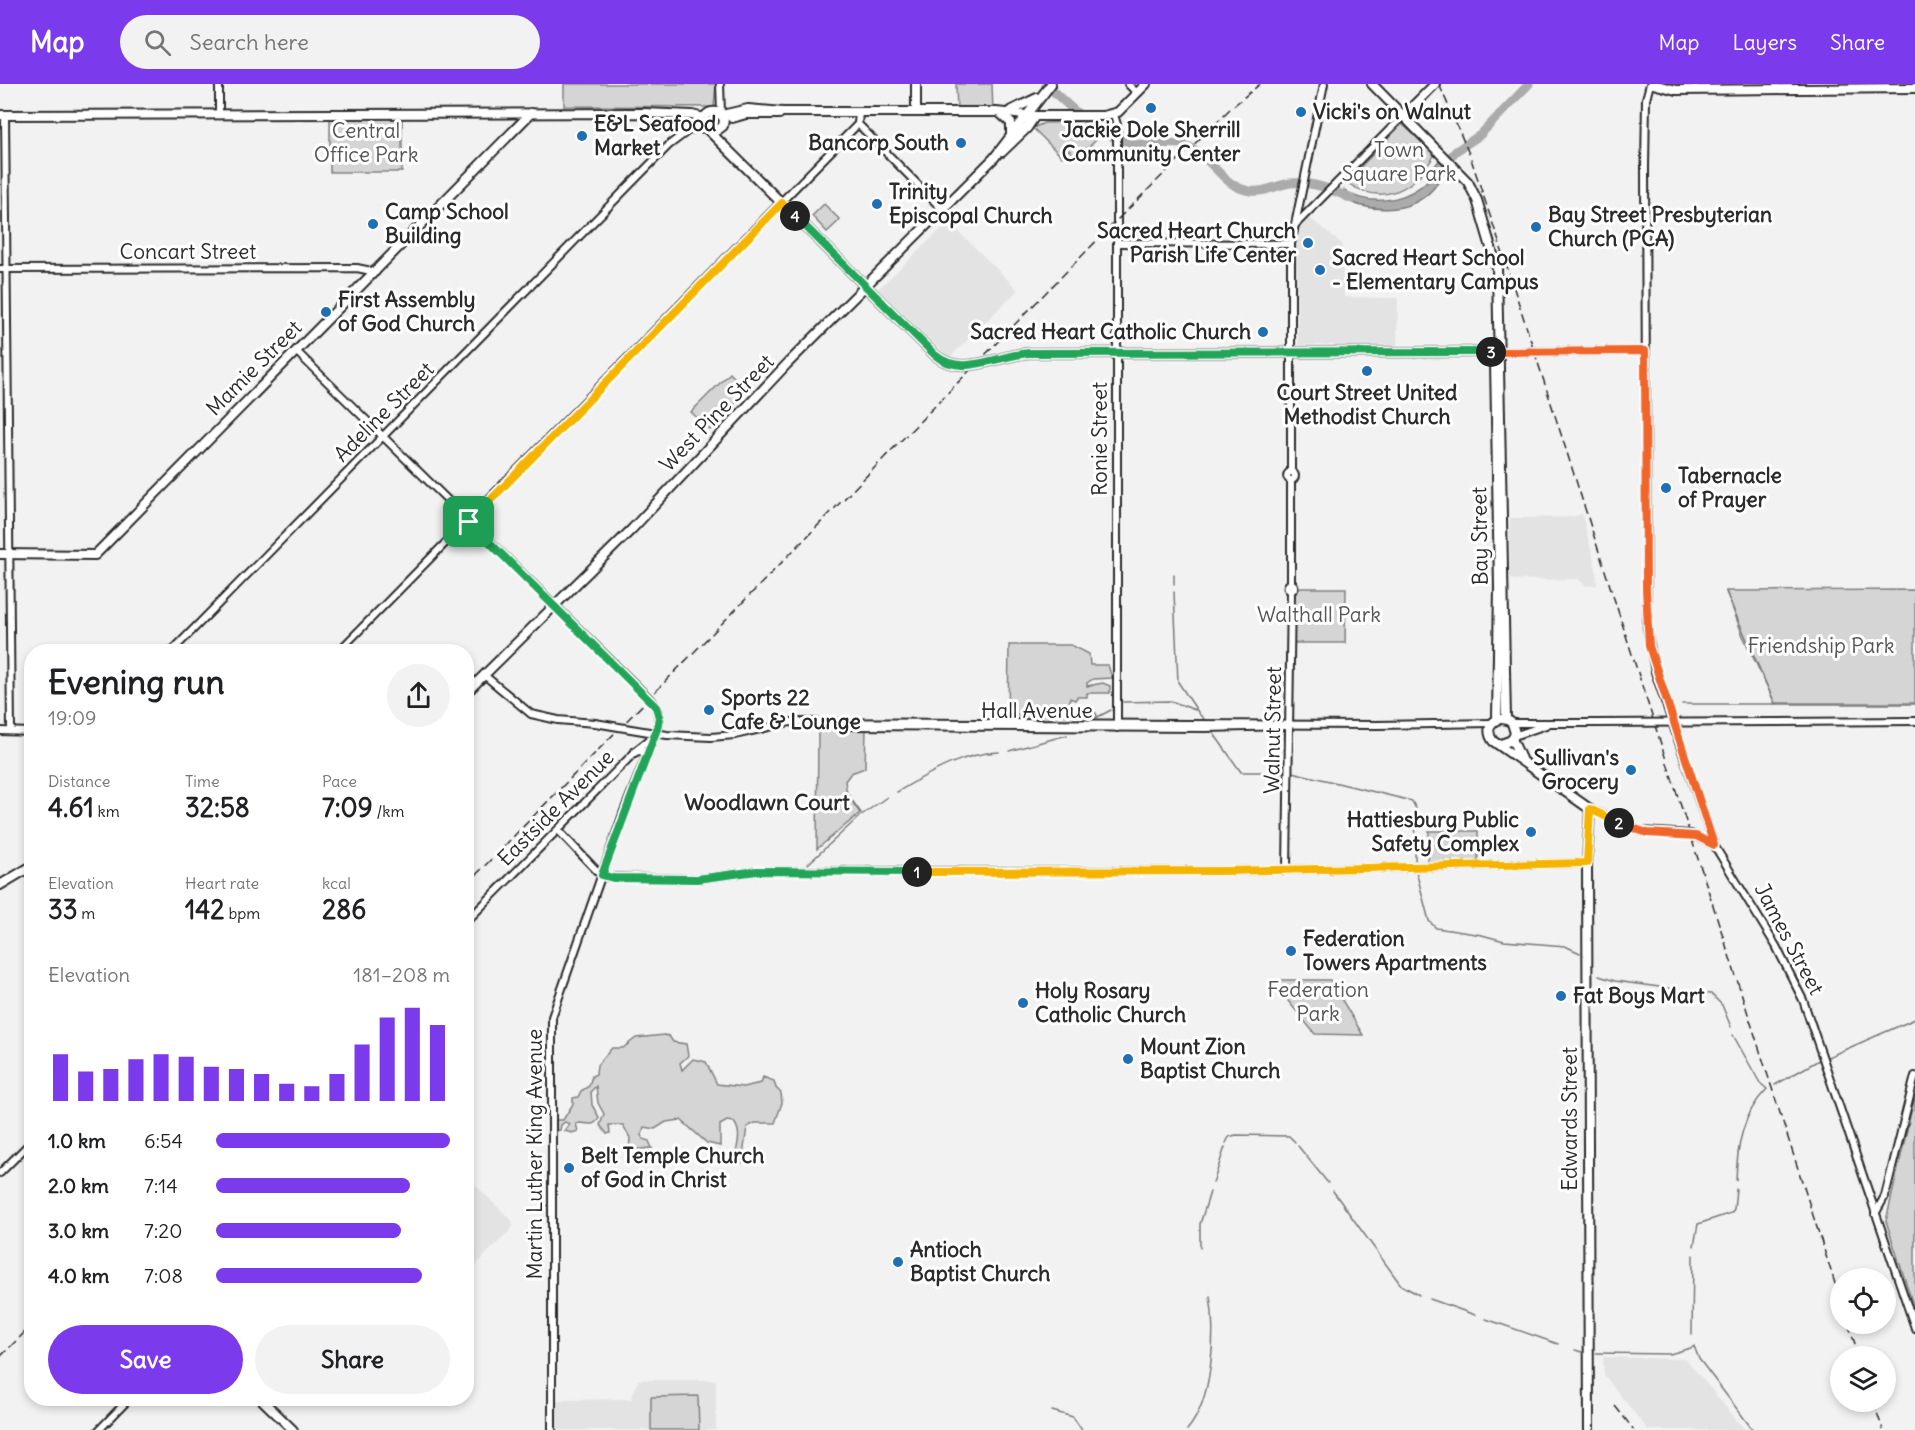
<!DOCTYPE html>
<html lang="en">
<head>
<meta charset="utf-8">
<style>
  :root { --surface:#fff; --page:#f2f2f2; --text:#202124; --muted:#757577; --accent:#7c3aed }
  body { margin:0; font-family:Delius,sans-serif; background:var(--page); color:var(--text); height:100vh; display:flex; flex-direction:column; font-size:22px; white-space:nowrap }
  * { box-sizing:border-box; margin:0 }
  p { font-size:20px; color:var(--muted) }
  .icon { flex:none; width:33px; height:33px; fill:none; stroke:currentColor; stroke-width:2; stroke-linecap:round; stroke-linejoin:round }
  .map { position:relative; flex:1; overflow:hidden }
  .sheet { position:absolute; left:24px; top:560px; width:450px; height:762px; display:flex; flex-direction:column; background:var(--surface); border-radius:24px; box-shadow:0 3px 9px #0003 }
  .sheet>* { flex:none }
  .fabs { position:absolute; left:1830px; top:1184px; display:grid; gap:12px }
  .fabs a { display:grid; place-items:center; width:66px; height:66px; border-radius:50%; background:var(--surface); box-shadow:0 3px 9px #0003; font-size:30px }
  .pin { position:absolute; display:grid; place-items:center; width:51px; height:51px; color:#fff; margin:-26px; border-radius:12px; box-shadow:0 3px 9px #0006 }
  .km { position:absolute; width:30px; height:30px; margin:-15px; border-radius:50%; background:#222; color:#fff; font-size:16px; line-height:30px; text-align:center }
  .round { display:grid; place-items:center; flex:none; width:63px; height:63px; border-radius:32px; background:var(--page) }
  .headline { display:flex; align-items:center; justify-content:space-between; height:102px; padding:0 24px }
  h1 { font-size:33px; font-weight:800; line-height:45px }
  .metrics { display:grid; grid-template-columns:repeat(3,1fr); gap:9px; height:102px; padding:6px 24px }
  .metrics div { display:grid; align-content:center }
  .metrics b { font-size:26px; font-weight:800 }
  .metrics small { font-size:16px; font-weight:400 }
  .metrics p { font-size:16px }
  .chart { height:168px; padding:12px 24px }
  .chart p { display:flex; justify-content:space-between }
  .chart svg { width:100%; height:108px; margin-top:6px; stroke:var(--accent); stroke-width:6 }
  .primary-button { display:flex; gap:12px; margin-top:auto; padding:12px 24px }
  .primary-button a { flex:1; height:69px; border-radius:36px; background:var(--accent); color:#fff; font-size:24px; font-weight:800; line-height:69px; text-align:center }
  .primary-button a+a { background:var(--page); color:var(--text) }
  ul { padding:0 24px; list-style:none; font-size:20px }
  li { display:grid; grid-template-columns:96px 72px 1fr; align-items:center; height:45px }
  li i { height:15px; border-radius:8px; background:var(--accent) }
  header { display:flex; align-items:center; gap:36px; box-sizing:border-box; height:84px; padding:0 30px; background:var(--accent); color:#fff }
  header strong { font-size:28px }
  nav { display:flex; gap:33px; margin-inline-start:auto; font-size:21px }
  .search { width:420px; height:54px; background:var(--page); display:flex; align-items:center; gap:15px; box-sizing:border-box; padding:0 21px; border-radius:33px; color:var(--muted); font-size:22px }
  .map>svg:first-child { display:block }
  .built { fill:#e3e3e3 }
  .green { fill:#d5d5d5; stroke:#808080; stroke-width:1.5 }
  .water { fill:#ababab; stroke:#787878; stroke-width:1.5 }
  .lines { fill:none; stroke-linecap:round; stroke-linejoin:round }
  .stream { stroke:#787878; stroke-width:1.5 }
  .river { stroke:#ababab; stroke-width:9 }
  .minor-casing { stroke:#2b2b2b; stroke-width:10 }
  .major-casing { stroke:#2b2b2b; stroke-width:12 }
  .minor { stroke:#fff; stroke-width:6 }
  .major { stroke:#fff; stroke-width:8 }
  .rail { stroke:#2b2b2b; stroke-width:1.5; stroke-dasharray:9 4.5; stroke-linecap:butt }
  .minor-bridge-casing { stroke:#2b2b2b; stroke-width:10; stroke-linecap:butt }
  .minor-bridge { stroke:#fff; stroke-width:6 }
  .split-1-casing { stroke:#fff; stroke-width:12 }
  .split-2-casing { stroke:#fff; stroke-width:12 }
  .split-3-casing { stroke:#fff; stroke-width:12 }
  .split-4-casing { stroke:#fff; stroke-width:12 }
  .split-5-casing { stroke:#fff; stroke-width:12 }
  .split-1 { stroke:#22a559; stroke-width:8 }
  .split-2 { stroke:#f5b400; stroke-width:8 }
  .split-3 { stroke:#f0652b; stroke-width:8 }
  .split-4 { stroke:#22a559; stroke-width:8 }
  .split-5 { stroke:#f5b400; stroke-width:8 }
  .poi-dot { fill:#1f6fb2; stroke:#fff; stroke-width:2 }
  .labels { text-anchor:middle; stroke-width:6; stroke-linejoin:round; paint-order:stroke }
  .poi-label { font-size:21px; font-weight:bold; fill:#2b2b2b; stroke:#fff; text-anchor:start }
  .park-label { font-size:21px; fill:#565656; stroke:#fff }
  .street-label { font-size:21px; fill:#2b2b2b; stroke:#fff }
  .neighbourhood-label { font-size:22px; font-weight:bold; fill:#2b2b2b; stroke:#fff }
</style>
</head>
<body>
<header>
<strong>Map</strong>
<div class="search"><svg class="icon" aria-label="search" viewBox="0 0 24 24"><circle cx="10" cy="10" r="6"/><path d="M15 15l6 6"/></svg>Search here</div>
<nav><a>Map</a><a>Layers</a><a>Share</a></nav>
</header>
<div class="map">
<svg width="1915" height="1346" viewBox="0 0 1915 1346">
  <rect width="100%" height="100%" fill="#f2f2f2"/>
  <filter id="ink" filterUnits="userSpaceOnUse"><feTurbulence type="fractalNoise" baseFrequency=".0167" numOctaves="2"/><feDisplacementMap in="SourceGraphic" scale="12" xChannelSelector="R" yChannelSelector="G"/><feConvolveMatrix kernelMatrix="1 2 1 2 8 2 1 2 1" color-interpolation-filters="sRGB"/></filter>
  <g filter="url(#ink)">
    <g class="built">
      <path d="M1307 132 1342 160 1344 213 1398 214 1397 262 1298 261 1296 160 1297 148Z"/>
      <path d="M949 138 1018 206 949 274 878 205Z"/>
      <path d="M1582 430 1596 485 1597 501 1586 502 1578 495 1513 496 1510 493V434L1570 433Z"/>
      <path d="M466 1092 512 1137 513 1143 467 1190Z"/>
      <path d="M1603 1273 1686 1275 1745 1346H1648L1604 1291Z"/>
      <path d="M638 1296H716V1346H556V1316L631 1315Z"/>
    </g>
    <g class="green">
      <path d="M564 0H716L714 23 564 22Z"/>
      <path d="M956 0H992L993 28H957Z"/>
      <path d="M402 29V88H330V30Z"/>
      <path d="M1078 38 1097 55 1077 75 1069 66 1062 73 1033 44 1044 39Z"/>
      <path d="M1402 40 1435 70C1415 105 1383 124 1346 98Z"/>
      <path d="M824 120 840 136 827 148 812 132Z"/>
      <path d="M730 289 747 307 710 346 691 328Z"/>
      <path d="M1295 504H1346L1345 559H1291L1292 507Z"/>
      <path d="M1915 506V619H1775L1743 552 1726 507Z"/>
      <path d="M1009 561H1071L1089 570 1090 581H1108L1112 594 1093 595 1087 599V602L1103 599 1110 602V609H1087V613H1077L1075 616 1070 614 1069 627 1083 631 1095 628 1097 631 1087 638 1028 637 1024 634 1022 637 1016 629 1014 635 1008 636Z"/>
      <path d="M818 645H866L865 684 851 689 845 697 847 710 860 729 817 765Z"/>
      <path d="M1429 747H1478V781L1428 782Z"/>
      <path d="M1271 896H1330L1363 951 1315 950Z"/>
      <path d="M664 951 669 952 673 958 686 960 688 972 680 979 682 986 693 975 706 978 717 1000 743 1003 761 999 763 993 774 997 776 1004 781 1009 782 1019 775 1039H755L747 1043 742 1079 735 1076C736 1062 743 1051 734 1038L727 1037 720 1041V1062L707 1059 681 1036 666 1038 655 1045 644 1043 641 1051 643 1055 649 1057 652 1064 629 1066 630 1054 623 1041H609L610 1049 607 1050 600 1041 604 1030 598 1019 596 1002 591 1007 592 1021 599 1033C595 1044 587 1039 579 1039L576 1040 578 1047 572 1049 565 1047 570 1040 565 1038 561 1041 560 1046 555 1047V1036H563L573 1020V1014L578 1013 581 1007 589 1002 592 992 596 990 597 981 612 964H623L636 954Z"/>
      <path d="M1915 1011V1227L1886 1137Z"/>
      <path d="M698 1312 699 1346H651V1313Z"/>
    </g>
    <path class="water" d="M1440 76 1447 82C1442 87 1439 99 1432 106 1409 131 1366 129 1339 112L1344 106C1369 124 1407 117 1428 96 1434 90 1432 82 1440 76Z"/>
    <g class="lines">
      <g class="stream">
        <path d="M1174 491V500"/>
        <path d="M1174 508 1178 598 1198 628"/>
        <path d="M1726 508 1775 620"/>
        <path d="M1123 618 1171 617 1195 626"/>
        <path d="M1682 620H1915"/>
        <path d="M1198 629 1205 636"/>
        <path d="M1092 636 1111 626"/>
        <path d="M1212 647 1241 688H1287"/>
        <path d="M1009 667 1067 651"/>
        <path d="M1292 688 1412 717 1416 725 1415 776"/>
        <path d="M846 708 861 729"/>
        <path d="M897 708C928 690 962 669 999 668"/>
        <path d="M808 780 860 732 887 713"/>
        <path d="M1416 787 1429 837 1436 844 1482 851 1504 857 1565 862 1580 869"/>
        <path d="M1599 892 1615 897 1711 910 1722 921 1731 943"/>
        <path d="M1733 951 1760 999 1767 1005C1742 1030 1737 1063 1736 1096"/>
        <path d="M1828 973 1915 935"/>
        <path d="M1775 1001 1819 976"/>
        <path d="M1226 1059 1229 1053 1236 1051 1289 1052 1295 1058"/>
        <path d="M1298 1062 1328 1099"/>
        <path d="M1213 1099 1225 1063"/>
        <path d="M1333 1107 1401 1201 1419 1211"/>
        <path d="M1694 1162 1698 1140 1731 1129 1734 1125 1736 1105"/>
        <path d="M1200 1164V1140L1210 1108"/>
        <path d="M1430 1215 1475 1231"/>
        <path d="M1486 1235 1558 1260"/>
        <path d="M1692 1250 1693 1171"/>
        <path d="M1694 1262 1699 1275 1753 1346"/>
        <path d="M1575 1266 1582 1268"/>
        <path d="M1596 1269 1670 1270 1694 1263"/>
        <path d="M1052 1327 1073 1333 1082 1346"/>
        <path d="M1187 1346C1213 1316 1216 1249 1210 1212"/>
      </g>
      <g class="river">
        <path d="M1046 0C1070 24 1102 55 1137 60 1152 62 1173 56 1187 62 1211 71 1223 104 1250 107 1265 109 1277 101 1290 99 1313 97 1332 106 1352 115"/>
        <path d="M1441 83 1456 67 1480 51 1529 0"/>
      </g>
      <defs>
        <g id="minor">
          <path d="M720 0 721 29"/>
          <path d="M1128 0 1137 9"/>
          <path d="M1650 0 1646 15 1645 84 1647 544 1655 588 1714 761"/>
          <path d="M859 28 858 40 943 126"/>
          <path d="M219 30V0"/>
          <path d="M1114 30 1117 41V644"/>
          <path d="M5 31 11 647"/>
          <path d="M1295 141 1404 31"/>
          <path d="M1117 159 1291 160"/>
          <path d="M0 185 357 184 376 188"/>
          <path d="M296 267 649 614C658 624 660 631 657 645L624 727 552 933V1346"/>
          <path d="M1498 268 1645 267"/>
          <path d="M1291 388V160L1324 0"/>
          <circle cx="1291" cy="392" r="4"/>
          <path d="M1291 396V500"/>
          <circle cx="1291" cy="503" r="3.5"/>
          <path d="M172 567 669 61 689 46 706 44"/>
          <path d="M339 567 858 40"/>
          <path d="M484 591 531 630 558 636 595 639"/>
          <path d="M1775 638 1915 637"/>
          <path d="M1512 639H1596"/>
          <path d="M845 642 1206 644 1287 642"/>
          <path d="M0 647 32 648"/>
          <path d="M1514 652 1546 641"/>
          <path d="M711 653 735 651 790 638 1377 641 1492 639"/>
          <path d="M635 667 653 653"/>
          <path d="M1590 725 1641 747 1691 750 1714 761 1776 862 1803 916 1915 1244"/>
          <path d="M558 746 597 787 608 793 697 795 757 787H1227L1587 779"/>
          <path d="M1287 785 1291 507"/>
          <path d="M466 838 633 670 638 667 646 668"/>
          <path d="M0 1089 32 1057"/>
          <path d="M1875 1130 1885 1112 1915 992"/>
          <path d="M99 1346 130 1314"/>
        </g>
        <g id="major">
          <path d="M1372 0 1468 98 1477 116 1497 184 1506 635"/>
          <path d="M1653 0 1676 6 1915 4"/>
          <path d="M1010 27 1037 14"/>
          <path d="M916 28V0"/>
          <path d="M1000 29 1011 39V50"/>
          <path d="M0 31 644 29 692 31 704 34"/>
          <path d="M722 31 748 25 783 28H996L1035 32H1103L1118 28 1146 0"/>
          <path d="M1404 31 1435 0"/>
          <path d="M732 34 746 30H779"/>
          <path d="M708 46 715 48 723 42 724 35 718 28C707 26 700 34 706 44L935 271C962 294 998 271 1029 269L1498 268"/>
          <path d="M1002 68 1027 44 1035 32"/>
          <path d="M0 470 95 471 531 29"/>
          <path d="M466 609 632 445 787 280 994 74 1051 0"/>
          <path d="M1497 635 1499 503 1495 278 1498 270"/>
          <path d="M1512 655 1521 675"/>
          <path d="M1501 660 1512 656 1515 649 1512 639C1498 628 1482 642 1493 657L1590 725 1587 779 1589 1346"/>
          <path d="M0 801 32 782"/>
          <path d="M260 1314 293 1346"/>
        </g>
      </defs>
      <use href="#minor" class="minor-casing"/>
      <use href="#major" class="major-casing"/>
      <use href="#minor" class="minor"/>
      <use href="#major" class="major"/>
      <g class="rail">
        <path d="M1439 0 1470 72 1500 161 1840 1215"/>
        <path d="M466 801 1116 137 1231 24 1260 0"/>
        <path d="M1848 1239 1859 1272"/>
        <path d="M0 1273 32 1241"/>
        <path d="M1873 1317 1883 1346"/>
        <path d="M1615 1322 1634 1346"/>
      </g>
      <defs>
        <g id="minor-bridge">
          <path d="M595 639 667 651 711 653"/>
          <path d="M1596 639 1775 638"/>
        </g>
      </defs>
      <use href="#minor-bridge" class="minor-bridge-casing"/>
      <use href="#minor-bridge" class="minor-bridge"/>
    </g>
  </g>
  <g class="lines" filter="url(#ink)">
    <defs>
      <path id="split-1" d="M469 438 656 623 659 633 657 645 602 791 613 794 697 795 757 787 917 788"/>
      <path id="split-2" d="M917 788 1227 787 1587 779 1590 725 1619 739"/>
      <path id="split-3" d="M1491 268 1645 267 1646 505 1649 562 1714 761 1696 752 1647 749 1619 739"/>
      <path id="split-4" d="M795 132 935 271C962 294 998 271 1029 269L1491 268"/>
      <path id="split-5" d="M469 438 782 119 795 132"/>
    </defs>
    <use href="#split-1" class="split-1-casing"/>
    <use href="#split-2" class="split-2-casing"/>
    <use href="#split-3" class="split-3-casing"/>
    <use href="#split-4" class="split-4-casing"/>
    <use href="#split-5" class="split-5-casing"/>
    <use href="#split-1" class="split-1"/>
    <use href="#split-2" class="split-2"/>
    <use href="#split-3" class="split-3"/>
    <use href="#split-4" class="split-4"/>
    <use href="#split-5" class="split-5"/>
  </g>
  <g class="poi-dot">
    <circle cx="1151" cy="24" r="6"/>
    <circle cx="1301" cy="28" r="6"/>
    <circle cx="582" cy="52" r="6"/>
    <circle cx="961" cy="59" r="6"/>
    <circle cx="877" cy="120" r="6"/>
    <circle cx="373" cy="140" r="6"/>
    <circle cx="1536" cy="143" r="6"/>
    <circle cx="1308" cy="159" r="6"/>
    <circle cx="1320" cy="186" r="6"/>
    <circle cx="326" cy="228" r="6"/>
    <circle cx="1263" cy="248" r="6"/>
    <circle cx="1367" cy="287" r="6"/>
    <circle cx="1666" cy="404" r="6"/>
    <circle cx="709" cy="626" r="6"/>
    <circle cx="1631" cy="686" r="6"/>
    <circle cx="1531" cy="748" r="6"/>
    <circle cx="1291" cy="867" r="6"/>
    <circle cx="1561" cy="912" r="6"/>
    <circle cx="1023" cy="919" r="6"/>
    <circle cx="1128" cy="975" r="6"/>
    <circle cx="569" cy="1084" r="6"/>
    <circle cx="898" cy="1178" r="6"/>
  </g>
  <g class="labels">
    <g class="poi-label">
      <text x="1313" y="35">Vicki's on Walnut</text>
      <text x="594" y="47">E&amp;L Seafood<tspan x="594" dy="24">Market</tspan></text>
      <text x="1151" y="53" text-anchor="middle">Jackie Dole Sherrill<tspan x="1151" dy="24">Community Center</tspan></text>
      <text x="949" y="66" text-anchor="end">Bancorp South</text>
      <text x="889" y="115">Trinity<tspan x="889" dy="24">Episcopal Church</tspan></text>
      <text x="385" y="135">Camp School<tspan x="385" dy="24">Building</tspan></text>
      <text x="1548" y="138">Bay Street Presbyterian<tspan x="1548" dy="24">Church (PCA)</tspan></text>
      <text x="1296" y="154" text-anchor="end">Sacred Heart Church<tspan x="1296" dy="24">Parish Life Center</tspan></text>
      <text x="1332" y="181">Sacred Heart School<tspan x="1332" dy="24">- Elementary Campus</tspan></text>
      <text x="338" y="223">First Assembly<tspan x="338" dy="24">of God Church</tspan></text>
      <text x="1251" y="255" text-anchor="end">Sacred Heart Catholic Church</text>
      <text x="1367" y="316" text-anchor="middle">Court Street United<tspan x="1367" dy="24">Methodist Church</tspan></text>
      <text x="1678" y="399">Tabernacle<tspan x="1678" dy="24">of Prayer</tspan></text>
      <text x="721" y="621">Sports 22<tspan x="721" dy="24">Cafe &amp; Lounge</tspan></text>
      <text x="1619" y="681" text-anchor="end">Sullivan's<tspan x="1619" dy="24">Grocery</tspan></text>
      <text x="1519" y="743" text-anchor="end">Hattiesburg Public<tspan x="1519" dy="24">Safety Complex</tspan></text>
      <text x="1303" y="862">Federation<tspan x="1303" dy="24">Towers Apartments</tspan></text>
      <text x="1035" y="914">Holy Rosary<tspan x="1035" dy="24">Catholic Church</tspan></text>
      <text x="1573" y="919">Fat Boys Mart</text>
      <text x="1140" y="970">Mount Zion<tspan x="1140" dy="24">Baptist Church</tspan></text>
      <text x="581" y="1079">Belt Temple Church<tspan x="581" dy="24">of God in Christ</tspan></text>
      <text x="910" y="1173">Antioch<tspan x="910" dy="24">Baptist Church</tspan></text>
    </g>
    <g class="park-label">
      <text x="366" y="54">Central<tspan x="366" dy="24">Office Park</tspan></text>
      <text x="1399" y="73">Town<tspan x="1399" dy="24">Square Park</tspan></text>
      <text x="1319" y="538">Walthall Park</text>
      <text x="1821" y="569">Friendship Park</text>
      <text x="1318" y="913">Federation<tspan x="1318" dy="24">Park</tspan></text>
    </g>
    <g class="street-label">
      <text x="188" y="175">Concart Street</text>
      <text transform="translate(254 284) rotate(-45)" y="7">Mamie Street</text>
      <text transform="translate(384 328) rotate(-45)" y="7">Adeline Street</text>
      <text transform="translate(717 329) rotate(-46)" y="7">West Pine Street</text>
      <text transform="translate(1100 355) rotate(-90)" y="7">Ronie Street</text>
      <text transform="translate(1480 452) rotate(-91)" y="7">Bay Street</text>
      <text x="1037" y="634">Hall Avenue</text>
      <text transform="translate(1273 646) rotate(-89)" y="7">Walnut Street</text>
      <text transform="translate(556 724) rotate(-45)" y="7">Eastside Avenue</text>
      <text transform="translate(1789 855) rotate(62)" y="7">James Street</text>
      <text transform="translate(1570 1035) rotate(-90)" y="7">Edwards Street</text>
      <text transform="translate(535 1070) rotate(-90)" y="7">Martin Luther King Avenue</text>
    </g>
    <g class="neighbourhood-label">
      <text x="767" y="726">Woodlawn Court</text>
    </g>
  </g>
</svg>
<div class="fabs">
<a><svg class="icon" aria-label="locate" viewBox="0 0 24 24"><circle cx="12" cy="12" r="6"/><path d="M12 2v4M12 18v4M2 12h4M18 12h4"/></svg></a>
<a><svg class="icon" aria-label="layers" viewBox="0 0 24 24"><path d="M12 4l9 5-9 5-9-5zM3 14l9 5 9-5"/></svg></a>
</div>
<div class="pin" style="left:469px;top:438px;background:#1e9e55"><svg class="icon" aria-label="arrive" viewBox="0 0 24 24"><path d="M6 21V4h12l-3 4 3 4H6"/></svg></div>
<b class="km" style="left:917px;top:788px">1</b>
<b class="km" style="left:1619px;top:739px">2</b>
<b class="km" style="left:1491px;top:268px">3</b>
<b class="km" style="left:795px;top:132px">4</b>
<section class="sheet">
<div class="headline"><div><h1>Evening run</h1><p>19:09</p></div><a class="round"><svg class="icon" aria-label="share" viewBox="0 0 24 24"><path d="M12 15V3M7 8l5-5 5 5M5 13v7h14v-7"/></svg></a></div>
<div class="metrics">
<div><p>Distance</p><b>4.61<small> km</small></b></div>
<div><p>Time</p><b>32:58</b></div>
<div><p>Pace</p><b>7:09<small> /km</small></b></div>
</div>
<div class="metrics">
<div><p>Elevation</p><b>33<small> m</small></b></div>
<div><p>Heart rate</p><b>142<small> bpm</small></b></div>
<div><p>kcal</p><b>286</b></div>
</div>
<div class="chart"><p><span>Elevation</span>181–208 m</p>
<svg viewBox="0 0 160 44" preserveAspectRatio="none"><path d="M5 44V25M15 44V32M25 44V31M35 44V27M45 44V25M55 44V26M65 44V30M75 44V31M85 44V33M95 44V37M105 44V38M115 44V33M125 44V21M135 44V10M145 44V6M155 44V13"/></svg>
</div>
<ul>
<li><b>1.0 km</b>6:54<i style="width:100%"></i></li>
<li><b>2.0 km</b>7:14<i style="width:83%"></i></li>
<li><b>3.0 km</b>7:20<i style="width:79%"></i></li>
<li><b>4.0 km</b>7:08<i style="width:88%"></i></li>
</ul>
<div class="primary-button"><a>Save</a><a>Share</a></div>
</section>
</div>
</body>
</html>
